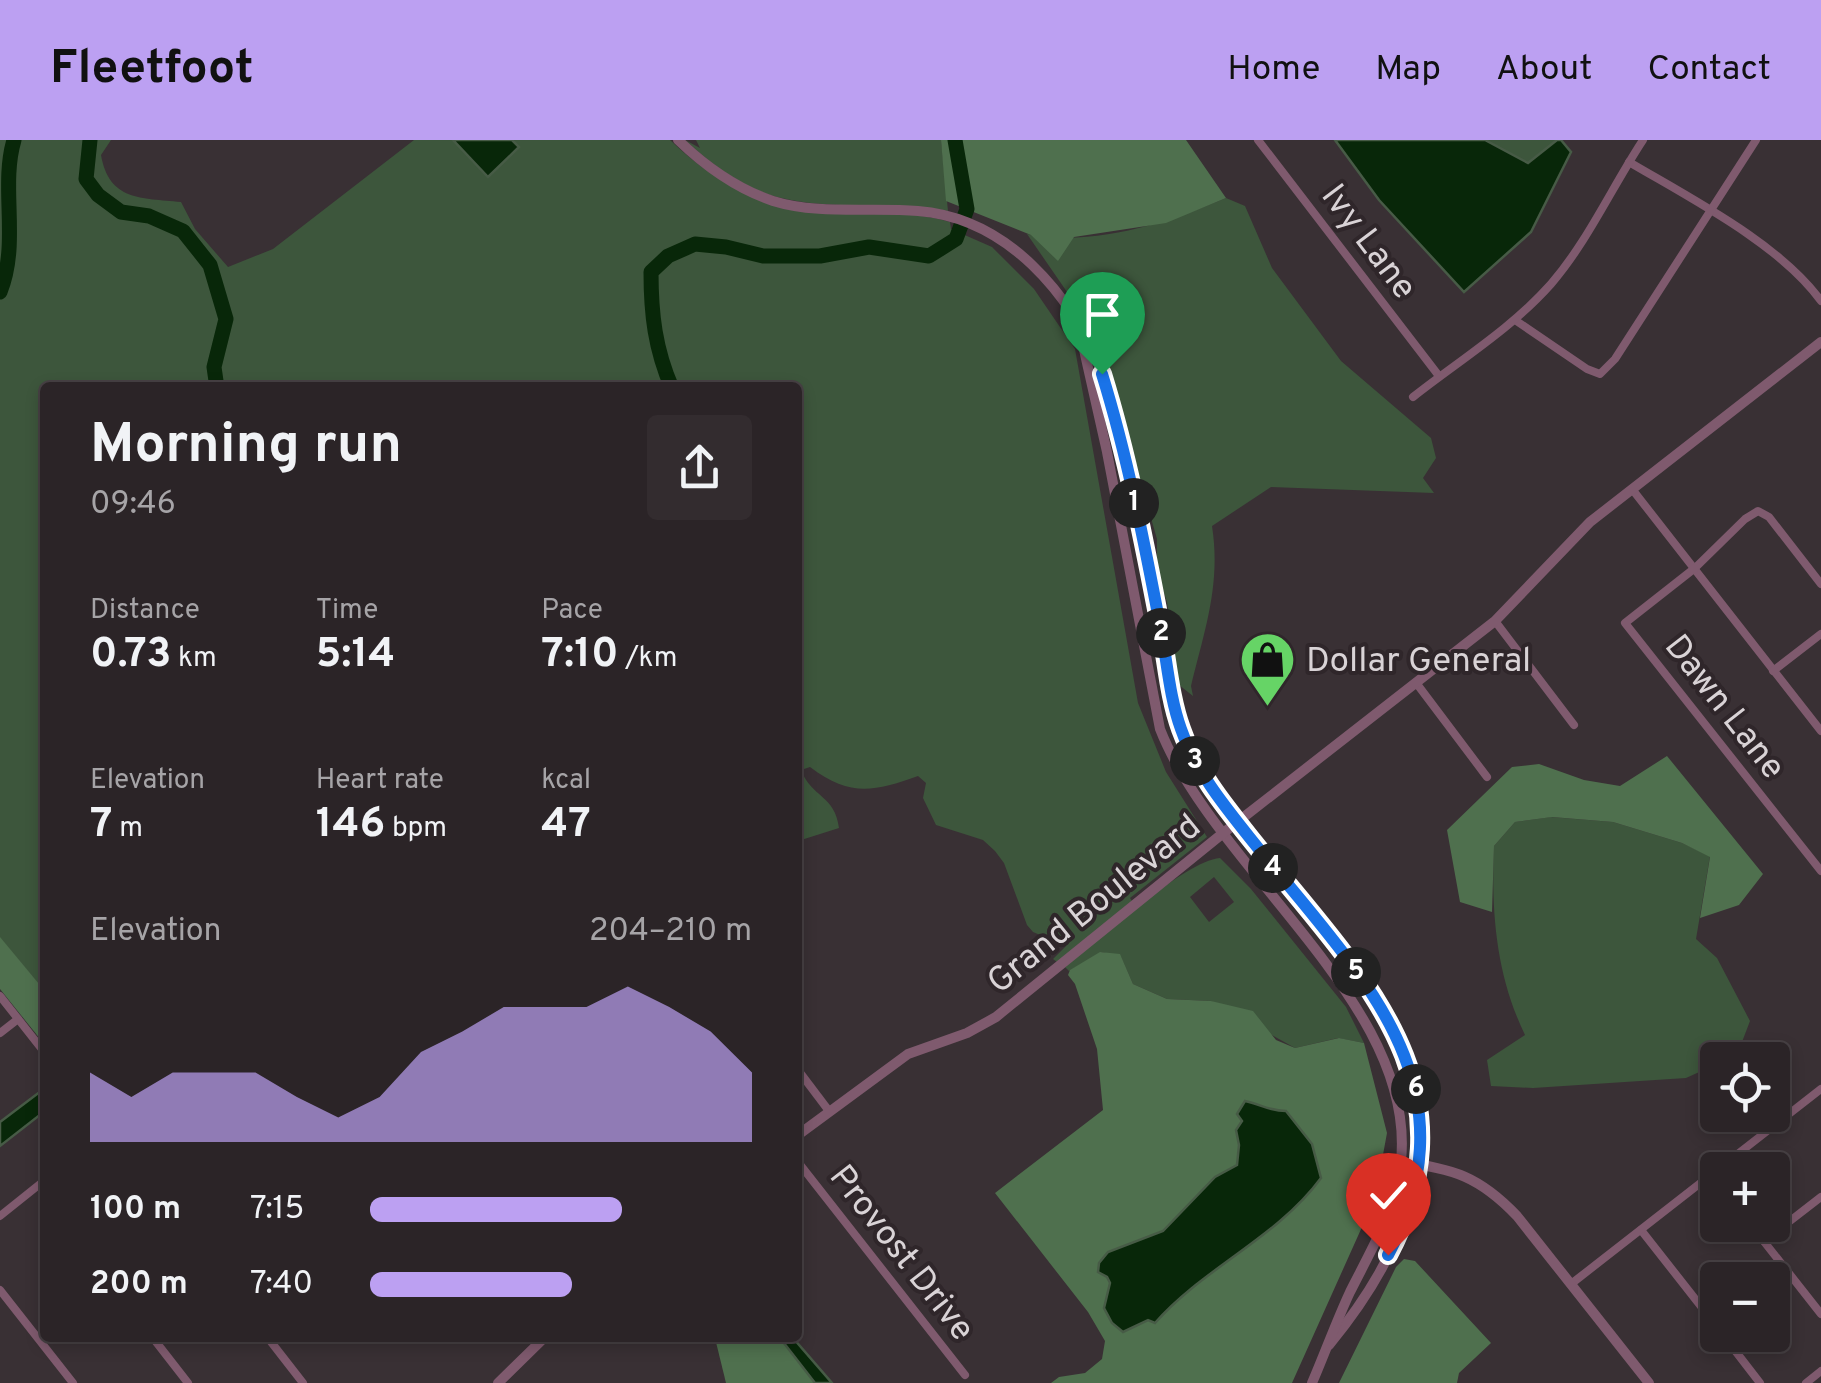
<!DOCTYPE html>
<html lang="en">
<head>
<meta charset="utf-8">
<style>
  :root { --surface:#2b2427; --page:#332c2f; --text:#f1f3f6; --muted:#a6a4a7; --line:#474144; --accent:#bca0f2 }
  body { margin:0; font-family:Overpass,sans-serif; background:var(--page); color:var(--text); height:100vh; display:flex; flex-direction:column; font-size:38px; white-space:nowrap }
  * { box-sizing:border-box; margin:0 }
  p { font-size:32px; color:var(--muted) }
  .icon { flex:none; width:55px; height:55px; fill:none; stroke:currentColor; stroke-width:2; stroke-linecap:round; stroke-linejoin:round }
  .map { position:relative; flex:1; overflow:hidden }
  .side { position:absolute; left:40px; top:242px; width:762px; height:960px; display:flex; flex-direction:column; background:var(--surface); border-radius:10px; box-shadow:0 5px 15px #0003,0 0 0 2px var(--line) }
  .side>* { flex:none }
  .fabs { position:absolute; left:1700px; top:902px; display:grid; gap:20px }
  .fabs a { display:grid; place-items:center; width:90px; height:90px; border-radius:10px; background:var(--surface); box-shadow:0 5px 15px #0003,0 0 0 2px var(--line); font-size:50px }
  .pin { position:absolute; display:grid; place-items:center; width:85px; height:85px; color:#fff; margin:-102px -42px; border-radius:50% 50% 50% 0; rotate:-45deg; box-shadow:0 0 10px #0007 }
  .pin .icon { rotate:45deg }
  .km { position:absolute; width:50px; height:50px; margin:-25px; border-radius:50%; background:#222; color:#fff; font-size:28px; line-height:50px; text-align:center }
  .round { display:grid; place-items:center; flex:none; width:105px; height:105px; border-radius:10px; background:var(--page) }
  .summary { display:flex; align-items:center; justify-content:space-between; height:170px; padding:0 50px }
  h1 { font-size:55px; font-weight:700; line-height:75px }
  .stats { display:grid; grid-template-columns:repeat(3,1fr); gap:15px; height:170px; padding:10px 50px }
  .stats div { display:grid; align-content:center }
  .stats b { font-size:42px; font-weight:700 }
  .stats small { font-size:28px; font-weight:400 }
  .stats p { font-size:28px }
  .chart { height:280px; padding:20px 50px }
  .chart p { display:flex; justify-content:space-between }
  .chart svg { width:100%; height:180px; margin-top:10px; fill:var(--accent); opacity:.7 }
  ul { padding:0 50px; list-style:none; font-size:32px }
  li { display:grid; grid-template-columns:160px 120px 1fr; align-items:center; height:75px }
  li i { height:25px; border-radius:12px; background:var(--accent) }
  header { display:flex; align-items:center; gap:60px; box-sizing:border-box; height:140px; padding:0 50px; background:var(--accent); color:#111 }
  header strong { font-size:48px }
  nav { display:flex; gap:55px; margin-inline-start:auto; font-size:35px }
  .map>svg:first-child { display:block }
  .green { fill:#3d563c; fill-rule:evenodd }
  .forest { fill:#4f704e }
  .water { fill:#082709; stroke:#475b46; stroke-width:2.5 }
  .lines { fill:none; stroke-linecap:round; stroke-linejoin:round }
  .river { stroke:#082709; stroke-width:15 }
  .minor { stroke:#7f5a6e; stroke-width:8 }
  .tertiary { stroke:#7f5a6e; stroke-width:10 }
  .route-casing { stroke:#fff; stroke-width:20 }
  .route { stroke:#1a73e8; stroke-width:12 }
  .labels { text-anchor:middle; stroke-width:8; stroke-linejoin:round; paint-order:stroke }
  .street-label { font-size:35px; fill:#d9d3d6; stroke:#2f262a }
  .poi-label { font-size:35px; fill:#d9d3d6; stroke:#2f262a; text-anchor:start }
</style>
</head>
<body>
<header>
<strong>Fleetfoot</strong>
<nav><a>Home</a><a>Map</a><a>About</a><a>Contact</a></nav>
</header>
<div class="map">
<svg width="1821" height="1243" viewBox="0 0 1821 1243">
  <rect width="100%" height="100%" fill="#393034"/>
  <g class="green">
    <path d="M0 0H111L101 15C109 61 141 58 181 62L195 89 228 127 273 109 414 0H453L488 37 519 7 512 0H670C711 38 730 47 783 61 797 65 813 71 828 72 868 75 911 70 950 82L951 89 992 107 1034 149 1075 209 1138 563 1166 632 1207 697 1130 758 1132 761 1057 822 1053 819 1066 806 1033 792 1027 785 1004 723 995 711 983 700 936 685 923 658 926 643 918 636C873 652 850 657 810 627L801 630C812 658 835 655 839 688L798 701V248H45V851L0 798Z"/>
    <path d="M685 0 700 8 696 0H941L948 71C892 61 832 71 777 57 743 48 711 24 685 0Z"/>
    <path d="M1485 0H1557L1528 23Z"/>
    <path d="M1226 58 1245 66 1272 128 1341 221 1431 298 1436 318 1423 338 1434 353 1271 347 1212 386C1221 444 1205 489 1191 546L1193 556 1179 545 1167 462 1157 432V399L1117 260 1085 178 1027 94C1094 107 1166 83 1226 58Z"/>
    <path d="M1551 677 1613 682 1682 703 1710 716 1696 799 1717 818 1750 881 1737 915 1718 920 1717 924 1686 938 1533 948 1491 946 1487 920 1525 895C1496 835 1491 771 1494 706L1515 682Z"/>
    <path d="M1220 718 1251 749 1346 867 1364 903 1338 898 1295 908 1211 861 1167 859 1133 844 1121 817 1102 812 1069 831 1065 827C1097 802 1184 721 1220 718ZM1214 737 1234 762 1209 782 1190 757Z"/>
  </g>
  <g class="forest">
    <path d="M941 0H1186L1226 58 1166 83 1074 97 1058 121 1031 95 946 61Z"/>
    <path d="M1667 616 1763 734 1739 765 1700 778 1710 717 1682 703 1613 682 1552 677 1515 682 1494 706 1492 772 1460 762 1447 690 1512 627 1539 624 1584 640 1620 646Z"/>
    <path d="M0 797 45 851V905L0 849Z"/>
    <path d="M1100 812 1120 814 1133 844 1167 859 1211 861 1253 871 1276 900 1295 908 1339 898 1364 903 1387 993 1375 1058 1292 1243H1051L1059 1237 1085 1233 1102 1219 1105 1201 1088 1172 995 1053 1103 970 1097 909 1075 844 1068 835 1070 830Z"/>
    <path d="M1404 1119 1415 1121 1491 1203 1459 1233 1457 1243H1339L1396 1127Z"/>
    <path d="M715 1198H780L815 1243H726Z"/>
  </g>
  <g class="water">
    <path d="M453 0H512L519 7 488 37Z"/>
    <path d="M1335 0H1485L1528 23 1557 0H1561L1571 12 1531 92 1464 152 1379 60Z"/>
    <path d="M45 948V971L0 1006V982Z"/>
    <path d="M1245 961C1260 964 1269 971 1286 971L1312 1004 1321 1038C1277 1098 1203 1128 1155 1183L1148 1180 1123 1192 1112 1183 1104 1168 1110 1143 1107 1137 1098 1132 1099 1123 1108 1112 1163 1091 1215 1037 1237 1025 1239 1005 1236 990 1242 981 1237 974Z"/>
    <path d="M780 1198H793L832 1243H815Z"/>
  </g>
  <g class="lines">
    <g class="river">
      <path d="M90 0 86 39 98 55 121 72 149 76 183 91 210 125 226 179 214 227 217 248"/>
      <path d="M0 152C20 102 0 47 14 0"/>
      <path d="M672 248C655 209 651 174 651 132L668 116 695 104 726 107 763 116H820L869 107 929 116 956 99 967 69 955 0"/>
    </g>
    <g class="minor">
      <path d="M1258 0 1439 236"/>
      <path d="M1629 22C1690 58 1780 104 1821 161"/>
      <path d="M1515 180 1587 229 1600 234 1615 219 1756 0"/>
      <path d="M1413 257C1460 220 1511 189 1551 144 1588 101 1612 47 1643 0"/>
      <path d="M1632 349 1821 591"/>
      <path d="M1821 444 1769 377 1758 371 1745 379 1695 428 1625 483 1821 731"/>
      <path d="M1495 481 1574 585"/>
      <path d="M1773 531 1821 494"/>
      <path d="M1417 544 1487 637"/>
      <path d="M0 856 45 913"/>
      <path d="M0 893 18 879"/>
      <path d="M798 930 829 971"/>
      <path d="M798 1022 965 1235"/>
      <path d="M0 1076 45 1040"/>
      <path d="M1751 1085 1821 1174"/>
      <path d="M1641 1090 1718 1188"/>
      <path d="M1764 1101 1821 1057"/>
      <path d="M1571 1144 1821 949"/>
      <path d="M0 1150 73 1243"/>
      <path d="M1723 1195 1760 1243"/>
      <path d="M153 1198 188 1243"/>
      <path d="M268 1198 303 1243"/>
      <path d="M1806 1243 1821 1231"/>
    </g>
    <g class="tertiary">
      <path d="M678 0C705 26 737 49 773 61 818 75 871 67 918 71 1007 78 1072 154 1102 233 1118 278 1126 327 1136 374 1150 438 1163 503 1175 568 1191 626 1227 670 1264 716 1303 765 1359 825 1388 878 1454 996 1409 1108 1329 1205"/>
      <path d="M1082 201 1107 312 1160 589C1217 735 1434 875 1398 1040 1390 1079 1368 1116 1350 1152 1336 1182 1325 1213 1312 1243"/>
      <path d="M798 995 908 914 967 893 996 877 1222 694 1495 481 1590 382 1821 202"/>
      <path d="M1400 1022C1453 1028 1480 1037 1517 1076L1649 1243"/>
      <path d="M498 1243 544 1198"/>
    </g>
  </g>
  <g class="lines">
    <defs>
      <path id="route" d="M1102 234C1127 315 1144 401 1160 485 1167 519 1169 556 1181 589 1196 632 1226 668 1254 703 1356 831 1480 942 1388 1115"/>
    </defs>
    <use href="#route" class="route-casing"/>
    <use href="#route" class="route"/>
  </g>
  <defs>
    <symbol id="shop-pin" viewBox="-11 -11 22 30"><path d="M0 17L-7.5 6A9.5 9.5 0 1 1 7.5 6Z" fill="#66d466" stroke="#2f262a"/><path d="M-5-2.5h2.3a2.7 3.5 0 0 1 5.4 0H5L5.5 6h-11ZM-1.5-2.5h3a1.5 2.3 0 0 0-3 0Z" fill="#111"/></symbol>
  </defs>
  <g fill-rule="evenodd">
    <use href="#shop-pin" x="1236" y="488" width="63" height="86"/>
  </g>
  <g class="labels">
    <g class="street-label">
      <text transform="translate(1370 101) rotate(53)" y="12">Ivy Lane</text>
      <text transform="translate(1726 566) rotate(52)" y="12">Dawn Lane</text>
      <text transform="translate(1093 763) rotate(-39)" y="12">Grand Boulevard</text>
      <text transform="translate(903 1112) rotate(52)" y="12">Provost Drive</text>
    </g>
    <g class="poi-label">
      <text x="1306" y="531">Dollar General</text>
    </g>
  </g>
</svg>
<div class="fabs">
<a><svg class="icon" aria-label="locate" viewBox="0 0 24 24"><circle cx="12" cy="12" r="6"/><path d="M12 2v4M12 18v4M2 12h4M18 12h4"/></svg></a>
<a>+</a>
<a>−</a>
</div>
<div class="pin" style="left:1102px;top:234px;background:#1e9e55"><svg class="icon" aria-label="arrive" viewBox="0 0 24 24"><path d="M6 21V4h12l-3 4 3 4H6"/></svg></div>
<div class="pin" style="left:1388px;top:1115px;background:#d93025"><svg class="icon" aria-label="check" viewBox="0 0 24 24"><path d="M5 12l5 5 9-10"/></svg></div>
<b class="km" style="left:1134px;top:363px">1</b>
<b class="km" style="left:1161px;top:493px">2</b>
<b class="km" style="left:1195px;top:621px">3</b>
<b class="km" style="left:1273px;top:728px">4</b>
<b class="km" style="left:1356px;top:832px">5</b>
<b class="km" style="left:1416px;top:949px">6</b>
<section class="side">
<div class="summary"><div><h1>Morning run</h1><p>09:46</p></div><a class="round"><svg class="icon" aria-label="share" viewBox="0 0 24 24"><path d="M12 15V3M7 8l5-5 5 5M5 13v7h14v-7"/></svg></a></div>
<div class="stats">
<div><p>Distance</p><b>0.73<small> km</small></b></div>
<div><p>Time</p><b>5:14</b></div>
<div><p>Pace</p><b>7:10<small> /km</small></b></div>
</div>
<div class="stats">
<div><p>Elevation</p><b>7<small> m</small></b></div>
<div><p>Heart rate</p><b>146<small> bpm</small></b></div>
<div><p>kcal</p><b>47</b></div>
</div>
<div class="chart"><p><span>Elevation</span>204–210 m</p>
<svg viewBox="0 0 160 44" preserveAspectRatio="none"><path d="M0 44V27L10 33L20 27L30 27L40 27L50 33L60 38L70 33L80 22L90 17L100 11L110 11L120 11L130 6L140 11L150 17L160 27V44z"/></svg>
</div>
<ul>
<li><b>100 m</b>7:15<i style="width:66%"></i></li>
<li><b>200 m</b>7:40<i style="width:53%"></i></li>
</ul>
</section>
</div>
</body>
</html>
